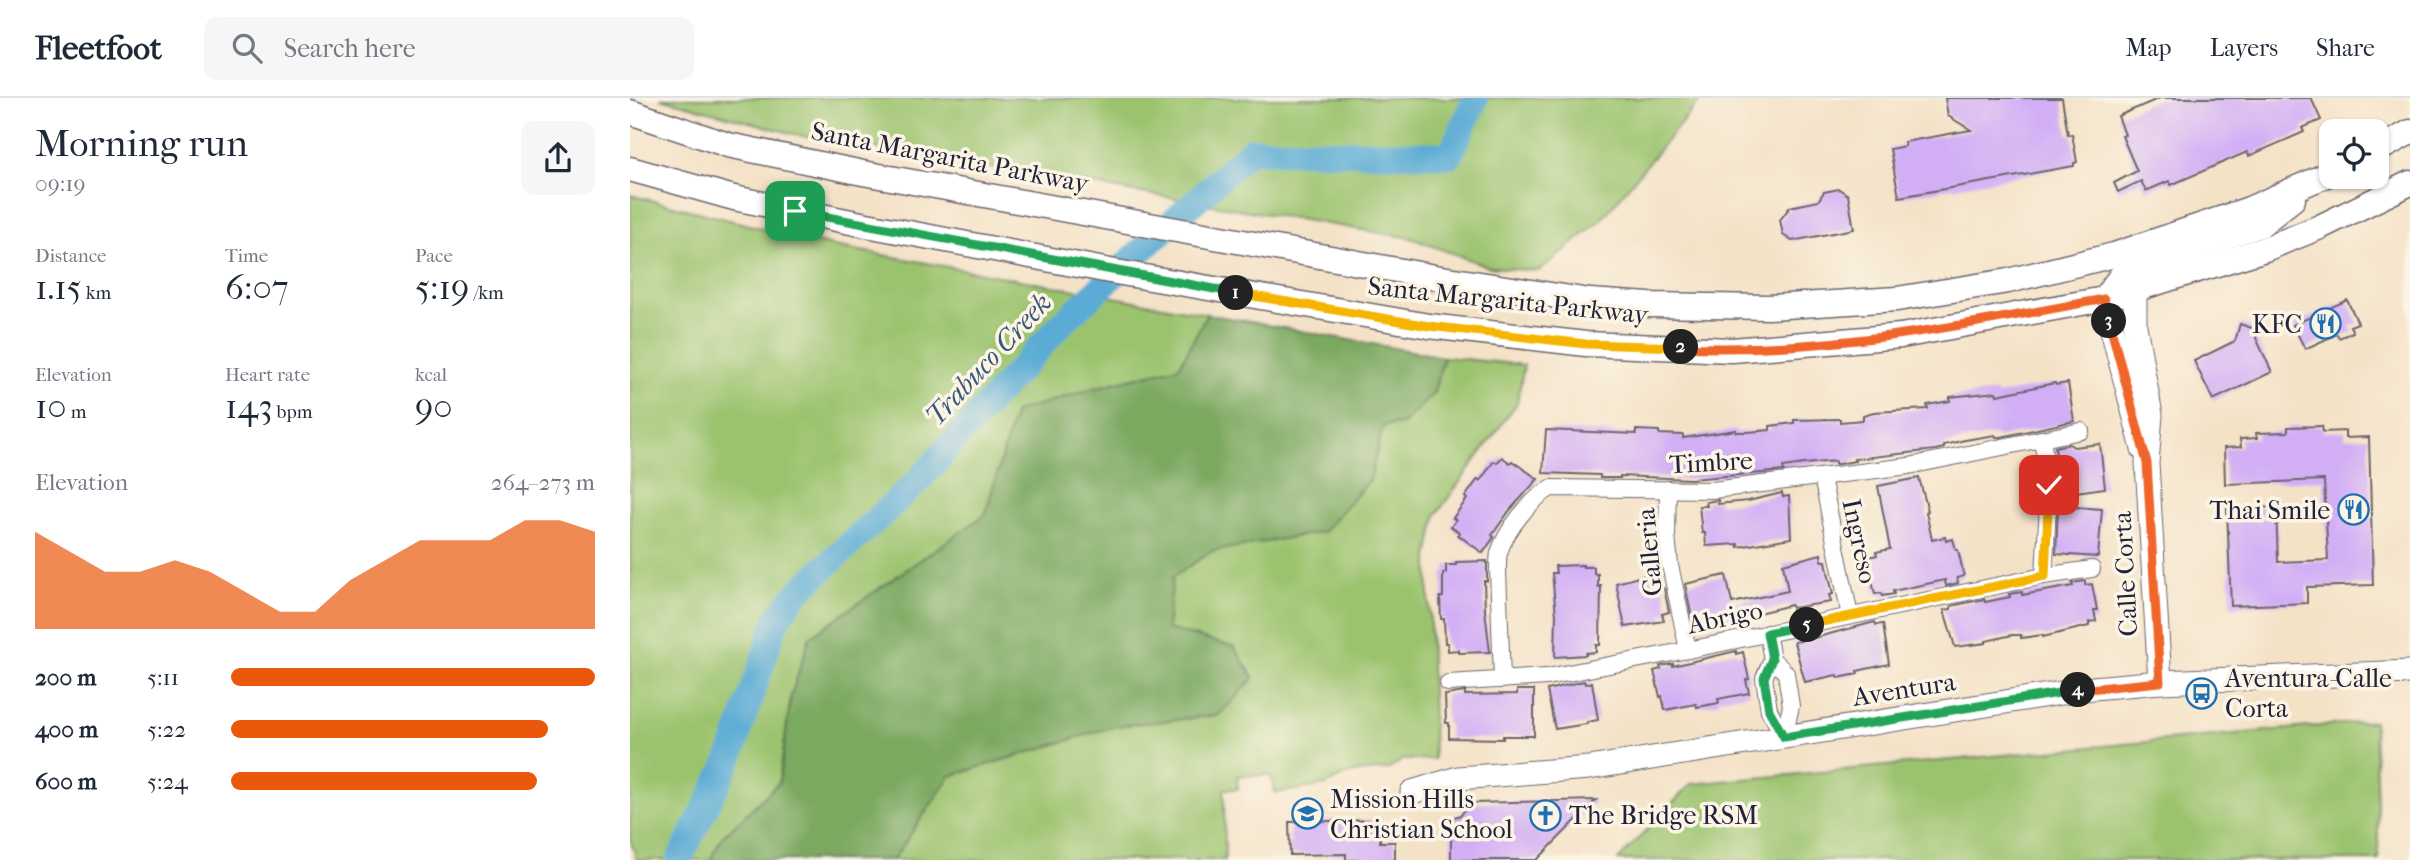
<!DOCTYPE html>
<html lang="en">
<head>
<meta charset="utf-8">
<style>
  :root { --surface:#fff; --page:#f6f6f7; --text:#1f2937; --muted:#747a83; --line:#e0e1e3; --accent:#ea580c }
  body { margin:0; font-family:"IM FELL French Canon",serif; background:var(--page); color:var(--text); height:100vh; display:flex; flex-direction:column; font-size:26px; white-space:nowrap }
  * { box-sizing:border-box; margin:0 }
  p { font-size:23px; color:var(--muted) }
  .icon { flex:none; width:38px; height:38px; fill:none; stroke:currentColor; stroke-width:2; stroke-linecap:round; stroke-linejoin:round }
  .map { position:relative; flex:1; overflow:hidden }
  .details { display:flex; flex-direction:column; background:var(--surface); width:630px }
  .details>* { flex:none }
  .fabs { position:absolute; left:1689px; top:21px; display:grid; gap:14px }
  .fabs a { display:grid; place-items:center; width:70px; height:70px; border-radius:14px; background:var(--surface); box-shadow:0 2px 5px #0004; font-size:35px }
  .pin { position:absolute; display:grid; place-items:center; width:60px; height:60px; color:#fff; margin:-30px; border-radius:14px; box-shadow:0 4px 10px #0006 }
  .km { position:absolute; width:35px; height:35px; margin:-18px; border-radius:50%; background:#222; color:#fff; font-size:19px; line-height:35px; text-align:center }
  .round { display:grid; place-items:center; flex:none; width:74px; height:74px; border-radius:14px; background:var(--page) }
  .head { display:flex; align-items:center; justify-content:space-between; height:119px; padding:0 35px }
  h1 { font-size:38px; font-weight:600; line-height:52px }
  .stats { display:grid; grid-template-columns:repeat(3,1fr); gap:10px; height:119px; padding:7px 35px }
  .stats div { display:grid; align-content:center }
  .stats b { font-size:35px; font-weight:600 }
  .stats small { font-size:19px; font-weight:400 }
  .stats p { font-size:19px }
  .chart { height:196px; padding:14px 35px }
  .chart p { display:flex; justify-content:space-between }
  .chart svg { width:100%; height:126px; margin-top:7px; fill:var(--accent); opacity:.7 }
  ul { padding:0 35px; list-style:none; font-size:23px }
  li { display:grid; grid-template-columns:112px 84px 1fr; align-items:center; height:52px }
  li i { height:18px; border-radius:9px; background:var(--accent) }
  header { display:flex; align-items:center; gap:42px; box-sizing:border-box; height:98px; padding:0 35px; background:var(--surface); border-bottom:2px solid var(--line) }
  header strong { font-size:33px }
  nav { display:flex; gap:38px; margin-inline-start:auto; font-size:24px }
  .search { width:490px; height:63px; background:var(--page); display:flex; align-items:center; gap:18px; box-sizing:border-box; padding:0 24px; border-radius:14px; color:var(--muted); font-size:26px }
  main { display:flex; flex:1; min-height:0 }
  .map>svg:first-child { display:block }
  .green { fill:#9bc36e; stroke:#5e7254; stroke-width:2 }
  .forest { fill:#7ca961; stroke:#4f664e; stroke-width:2 }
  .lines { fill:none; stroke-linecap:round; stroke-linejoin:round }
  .river { stroke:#5aabd5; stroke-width:26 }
  .building { fill:#d2aff5 }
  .street-casing { stroke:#6c656c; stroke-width:18 }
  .secondary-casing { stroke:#6c656c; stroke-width:25 }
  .primary-casing { stroke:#6c656c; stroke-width:27 }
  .street { stroke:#fff; stroke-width:16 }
  .secondary { stroke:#fff; stroke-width:23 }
  .primary { stroke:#fff; stroke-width:24 }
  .split-1-casing { stroke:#fff; stroke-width:14 }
  .split-2-casing { stroke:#fff; stroke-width:14 }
  .split-3-casing { stroke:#fff; stroke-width:14 }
  .split-4-casing { stroke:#fff; stroke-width:14 }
  .split-5-casing { stroke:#fff; stroke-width:14 }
  .split-6-casing { stroke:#fff; stroke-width:14 }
  .split-1 { stroke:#22a559; stroke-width:9 }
  .split-2 { stroke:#f5b400; stroke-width:9 }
  .split-3 { stroke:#f0652b; stroke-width:9 }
  .split-4 { stroke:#f0652b; stroke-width:9 }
  .split-5 { stroke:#22a559; stroke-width:9 }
  .split-6 { stroke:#f5b400; stroke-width:9 }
  .labels { text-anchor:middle; stroke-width:7; stroke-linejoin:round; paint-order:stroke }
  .street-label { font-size:26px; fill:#22223b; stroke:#fcf5e5 }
  .poi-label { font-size:26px; fill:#22223b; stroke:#fcf5e5; text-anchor:start }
  .water-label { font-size:28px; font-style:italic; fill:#385979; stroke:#fcf5e5 }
</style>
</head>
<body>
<header>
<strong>Fleetfoot</strong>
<div class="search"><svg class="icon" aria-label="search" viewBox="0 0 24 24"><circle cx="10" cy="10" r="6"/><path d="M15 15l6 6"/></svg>Search here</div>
<nav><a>Map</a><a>Layers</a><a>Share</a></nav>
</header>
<main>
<section class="details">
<div class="head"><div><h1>Morning run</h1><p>09:19</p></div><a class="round"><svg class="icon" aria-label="share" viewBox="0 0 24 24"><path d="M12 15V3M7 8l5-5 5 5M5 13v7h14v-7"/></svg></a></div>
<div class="stats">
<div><p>Distance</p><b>1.15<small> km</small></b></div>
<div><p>Time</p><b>6:07</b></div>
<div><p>Pace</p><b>5:19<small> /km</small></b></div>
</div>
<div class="stats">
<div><p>Elevation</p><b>10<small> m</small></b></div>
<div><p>Heart rate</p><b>143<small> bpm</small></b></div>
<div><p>kcal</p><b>90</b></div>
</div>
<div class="chart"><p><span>Elevation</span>264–273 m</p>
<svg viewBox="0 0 160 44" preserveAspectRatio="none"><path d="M0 44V10L10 17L20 24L30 24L40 20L50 24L60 31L70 38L80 38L90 27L100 20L110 13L120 13L130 13L140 6L150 6L160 10V44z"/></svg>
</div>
<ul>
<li><b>200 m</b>5:11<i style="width:100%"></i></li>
<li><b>400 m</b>5:22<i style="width:87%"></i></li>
<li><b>600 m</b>5:24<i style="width:84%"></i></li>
</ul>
</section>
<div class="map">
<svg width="1780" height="762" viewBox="0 0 1780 762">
  <rect width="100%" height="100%" fill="#fcf5e5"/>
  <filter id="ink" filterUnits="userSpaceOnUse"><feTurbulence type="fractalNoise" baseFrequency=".0143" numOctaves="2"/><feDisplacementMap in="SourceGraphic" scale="14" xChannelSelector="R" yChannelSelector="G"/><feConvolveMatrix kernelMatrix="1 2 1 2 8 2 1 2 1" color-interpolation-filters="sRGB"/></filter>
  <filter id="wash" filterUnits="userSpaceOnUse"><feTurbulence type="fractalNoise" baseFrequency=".00686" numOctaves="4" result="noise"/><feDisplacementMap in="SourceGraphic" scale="28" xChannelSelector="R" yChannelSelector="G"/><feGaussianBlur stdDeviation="1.57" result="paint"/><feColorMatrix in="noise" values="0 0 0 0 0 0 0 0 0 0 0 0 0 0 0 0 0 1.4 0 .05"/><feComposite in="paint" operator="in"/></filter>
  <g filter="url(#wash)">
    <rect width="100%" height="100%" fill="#f4e2c7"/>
    <g class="green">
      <path d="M30 0H1072L970 123 909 173 859 169 781 140 172 38Z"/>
      <path d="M0 97 198 147 577 216 549 269 471 288 385 314 355 417 180 539 161 598 149 685 92 739 80 762H7L0 741Z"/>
      <path d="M814 259 894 267 887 305 806 417 798 461 804 661 772 662 759 671 728 674 713 678 696 687 645 695 641 677 607 678 608 691H594L595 762H263L320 678 485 628 589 617 603 549 537 531 543 479 582 453 693 434 740 382 753 328 803 296Z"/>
      <path d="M1744 623 1749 762H988L1061 686Z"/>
    </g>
    <path class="forest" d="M577 216 814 259 803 296 773 326 753 328 740 381 693 434 582 453 543 479 537 531 604 549 624 580 589 617 485 628 320 678 263 762H80L92 739 149 685 161 598 180 539 355 417 385 314 471 288 549 269Z"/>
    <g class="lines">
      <path class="river" d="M49 762 99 663 147 521 167 495 288 383 433 224 621 52 820 57 846 0"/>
    </g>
    <g id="blocks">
      <g class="building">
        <path d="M1315 0H1432L1438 37 1442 36 1447 64 1444 65V68L1269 99 1260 51 1275 48 1274 44 1341 32 1318 18Z"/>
        <path d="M1530 0H1681L1691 22 1672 30 1674 34 1619 58 1617 54 1541 87 1539 83 1516 93 1511 83 1488 94 1484 85 1507 73 1492 38 1495 37 1488 18Z"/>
        <path d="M1209 91 1218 97 1224 131 1162 143 1153 137 1150 122 1160 109 1188 103 1194 94Z"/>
        <path d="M1717 202 1728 225 1720 228 1723 234 1709 240 1707 236 1675 251 1663 227Z"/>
        <path d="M1610 226 1628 232 1626 240 1642 274 1583 302 1564 263 1605 243Z"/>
        <path d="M1425 285 1426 287 1438 285 1444 323 1371 339H1366L1365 337 1335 342 1314 347V350L1305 352 1224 361 1225 363 1208 366H1205V363L1174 366 1153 369 1154 373 1061 381 990 378V380H970V377L913 375 916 332 1006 336V332L1029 333V336L1053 337V340L1106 332V334H1118L1140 332V328L1164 325V322L1210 321V324L1233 322V317L1244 314 1298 311 1297 307 1320 303V299L1366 294 1367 297Z"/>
        <path d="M1692 328 1693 334 1715 333V340L1739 339 1743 487 1677 489V505L1601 508 1597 411 1646 409 1648 464 1698 462 1694 382 1595 386 1594 350 1611 349 1610 341 1627 340 1626 335 1658 334V329Z"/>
        <path d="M1439 346 1444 349 1470 346 1475 390 1431 396 1425 349Z"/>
        <path d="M872 359 880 365 882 363 908 381 880 412 862 437 864 439 853 455 828 437 830 435 821 429 826 422 823 420 837 401 835 399 848 381 850 383 864 363 867 365Z"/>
        <path d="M1289 380 1298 413 1296 414 1302 442 1315 439 1316 443 1323 441 1326 452H1328L1334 478 1327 480 1328 485 1316 488 1315 482 1263 493 1264 496 1252 498 1251 495 1245 496 1239 470 1242 469 1239 459 1247 457 1246 454 1260 451 1248 388Z"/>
        <path d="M1152 395 1153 399 1159 398 1161 440 1108 449V446L1076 448 1075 435H1072L1069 408H1077L1076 404 1088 402V406L1118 403Z"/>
        <path d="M1428 408 1472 411 1468 459 1426 456Z"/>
        <path d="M1191 456 1192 463H1196L1198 474 1203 496 1199 497 1201 504 1162 510 1161 507 1064 531 1055 486 1096 477 1102 505 1158 493 1153 466Z"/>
        <path d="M857 463V483H854L855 513 860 554 829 555V552L818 553V545H815L814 521H811L810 499H813V475H816V467H826V464Z"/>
        <path d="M953 467V469H964V476H968V489L971 488 970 547H966V554L956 555V557L925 559 926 517 922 475H926L925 468Z"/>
        <path d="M1024 475 1026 483 1029 482 1031 491 1034 490 1039 514 1032 516 1034 523 995 529 986 485Z"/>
        <path d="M1455 483V487L1462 486 1467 512H1464L1466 523 1459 524V528L1413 539V537L1391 540V537H1382L1356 543V545L1325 549 1314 512 1321 511V508L1354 501 1355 504 1380 499 1379 496 1392 494V497L1443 488 1442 485Z"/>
        <path d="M1245 524 1246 527 1253 526 1259 566 1227 573 1228 576 1208 580 1207 577 1175 584 1164 544 1171 543 1170 539 1183 537 1184 540Z"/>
        <path d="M1106 553V556L1113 554 1119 581 1116 582 1119 595 1088 601 1089 605 1067 609 1066 606 1035 612 1032 598 1030 599 1024 573 1031 571 1030 568 1043 566V568Z"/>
        <path d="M954 583 955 586 962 584 968 622 957 624V626L925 631 917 592Z"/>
        <path d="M887 592H904V638H873V641L819 640V625H816L815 597 835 594V597L887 596Z"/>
        <path d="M966 702 907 762H821V720L831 717 838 707 843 705Z"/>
        <path d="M750 722V744H765V762H716V756L660 757 659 724Z"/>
      </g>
    </g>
  </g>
  <g filter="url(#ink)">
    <use href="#blocks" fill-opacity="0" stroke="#6c656c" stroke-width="2"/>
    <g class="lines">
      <defs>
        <g id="street">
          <path d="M1412 341 1419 387 1414 478"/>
          <path d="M1192 379 1220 518"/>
          <path d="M1038 391 1037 438 1040 467 1058 552"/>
          <path d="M1137 535 1142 561 1134 580 1139 612 1154 639"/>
          <path d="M1142 561 1156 575 1161 608 1154 639"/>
          <path d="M872 582 868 472C868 467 868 460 869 455 876 432 900 402 921 390L1083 392 1279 368 1451 333"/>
          <path d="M818 585 917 579 1058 552 1414 478 1462 471"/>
        </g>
        <g id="secondary">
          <path d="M1505 192V228L1521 317 1517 365 1530 584"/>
          <path d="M1474 201 1513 351"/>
          <path d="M782 694 828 680 959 670 1463 590 1530 584 1780 574"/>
        </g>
        <g id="primary">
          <path d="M0 14 98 47 233 75 805 179 960 203 1019 207 1139 209 1267 201 1378 183 1484 157 1619 111 1701 75"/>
          <path d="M1746 53 1780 34"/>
          <path d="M0 71 104 100 226 125 480 173 799 228 956 246 1102 252 1271 238 1474 201 1635 151 1690 129 1780 85"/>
          <path d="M1474 201 1491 178 1503 169 1630 127 1663 101"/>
        </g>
      </defs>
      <use href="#street" class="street-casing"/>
      <use href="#secondary" class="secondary-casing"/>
      <use href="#primary" class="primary-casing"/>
      <use href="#street" class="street"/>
      <use href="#secondary" class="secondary"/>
      <use href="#primary" class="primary"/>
    </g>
  </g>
  <g class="lines" filter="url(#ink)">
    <defs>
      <path id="split-1" d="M165 113 606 195"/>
      <path id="split-2" d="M606 195 799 228 956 246 1051 249"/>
      <path id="split-3" d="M1051 249C1194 256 1335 227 1474 201L1479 223"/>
      <path id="split-4" d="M1448 592 1530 584 1517 365 1479 223"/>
      <path id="split-5" d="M1177 527 1137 535 1142 561 1134 580 1139 612 1154 639 1448 592"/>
      <path id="split-6" d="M1177 527 1415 478 1419 387"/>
    </defs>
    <use href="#split-1" class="split-1-casing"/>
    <use href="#split-2" class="split-2-casing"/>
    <use href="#split-3" class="split-3-casing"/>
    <use href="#split-4" class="split-4-casing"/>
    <use href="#split-5" class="split-5-casing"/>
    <use href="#split-6" class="split-6-casing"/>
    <use href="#split-1" class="split-1"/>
    <use href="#split-2" class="split-2"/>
    <use href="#split-3" class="split-3"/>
    <use href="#split-4" class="split-4"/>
    <use href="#split-5" class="split-5"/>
    <use href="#split-6" class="split-6"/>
  </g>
  <defs>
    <symbol id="restaurant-ring" viewBox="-11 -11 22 22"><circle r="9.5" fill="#fcf5e5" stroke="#1f6fb2" stroke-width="1.5"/><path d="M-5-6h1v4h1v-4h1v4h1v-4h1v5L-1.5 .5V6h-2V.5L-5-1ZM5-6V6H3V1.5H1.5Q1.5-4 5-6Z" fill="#1f6fb2"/></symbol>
    <symbol id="bus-ring" viewBox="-11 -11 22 22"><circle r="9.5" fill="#fcf5e5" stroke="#1f6fb2" stroke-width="1.5"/><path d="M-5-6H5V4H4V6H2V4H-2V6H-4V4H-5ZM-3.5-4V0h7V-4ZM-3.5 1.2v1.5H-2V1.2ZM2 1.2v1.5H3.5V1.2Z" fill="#1f6fb2"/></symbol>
    <symbol id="school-ring" viewBox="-11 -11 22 22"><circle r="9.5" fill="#fcf5e5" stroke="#1f6fb2" stroke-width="1.5"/><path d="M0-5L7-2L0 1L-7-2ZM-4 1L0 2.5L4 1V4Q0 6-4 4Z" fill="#1f6fb2"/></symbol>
    <symbol id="church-ring" viewBox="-11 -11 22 22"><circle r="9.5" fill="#fcf5e5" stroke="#1f6fb2" stroke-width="1.5"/><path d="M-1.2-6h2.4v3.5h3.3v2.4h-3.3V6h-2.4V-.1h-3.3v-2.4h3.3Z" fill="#1f6fb2"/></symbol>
  </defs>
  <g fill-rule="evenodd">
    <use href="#restaurant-ring" x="1678" y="208" width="35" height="35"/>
    <use href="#restaurant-ring" x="1706" y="394" width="35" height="35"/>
    <use href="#bus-ring" x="1554" y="578" width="35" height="35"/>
    <use href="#school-ring" x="660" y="698" width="35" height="35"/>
    <use href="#church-ring" x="898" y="700" width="35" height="35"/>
  </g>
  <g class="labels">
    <g class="street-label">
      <text transform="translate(320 59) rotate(11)" y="9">Santa Margarita Parkway</text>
      <text transform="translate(878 202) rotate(6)" y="9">Santa Margarita Parkway</text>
      <text transform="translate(1081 364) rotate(-3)" y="9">Timbre</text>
      <text transform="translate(1230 443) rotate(78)" y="9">Ingreso</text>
      <text transform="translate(1019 454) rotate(-95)" y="9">Galleria</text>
      <text transform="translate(1495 476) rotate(-93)" y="9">Calle Corta</text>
      <text transform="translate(1095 519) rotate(-12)" y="9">Abrigo</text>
      <text transform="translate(1274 591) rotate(-9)" y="9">Aventura</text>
    </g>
    <g class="poi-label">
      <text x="1672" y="235" text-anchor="end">KFC</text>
      <text x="1700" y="421" text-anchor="end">Thai Smile</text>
      <text x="1595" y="589">Aventura-Calle<tspan x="1595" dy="30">Corta</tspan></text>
      <text x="700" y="710">Mission Hills<tspan x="700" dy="30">Christian School</tspan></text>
      <text x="939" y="726">The Bridge RSM</text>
    </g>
    <g class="water-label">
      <text transform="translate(358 261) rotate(-47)" y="10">Trabuco Creek</text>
    </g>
  </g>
</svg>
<div class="fabs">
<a><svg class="icon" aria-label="locate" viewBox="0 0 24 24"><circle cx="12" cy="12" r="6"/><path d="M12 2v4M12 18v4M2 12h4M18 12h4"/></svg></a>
</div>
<div class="pin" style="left:165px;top:113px;background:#1e9e55"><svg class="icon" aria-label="arrive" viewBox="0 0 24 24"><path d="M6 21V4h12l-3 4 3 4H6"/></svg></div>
<div class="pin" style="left:1419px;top:387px;background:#d93025"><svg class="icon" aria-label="check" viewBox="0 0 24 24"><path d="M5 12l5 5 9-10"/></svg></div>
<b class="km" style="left:606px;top:195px">1</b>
<b class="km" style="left:1051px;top:249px">2</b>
<b class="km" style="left:1479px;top:223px">3</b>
<b class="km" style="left:1448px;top:592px">4</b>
<b class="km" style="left:1177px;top:527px">5</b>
</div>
</main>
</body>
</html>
